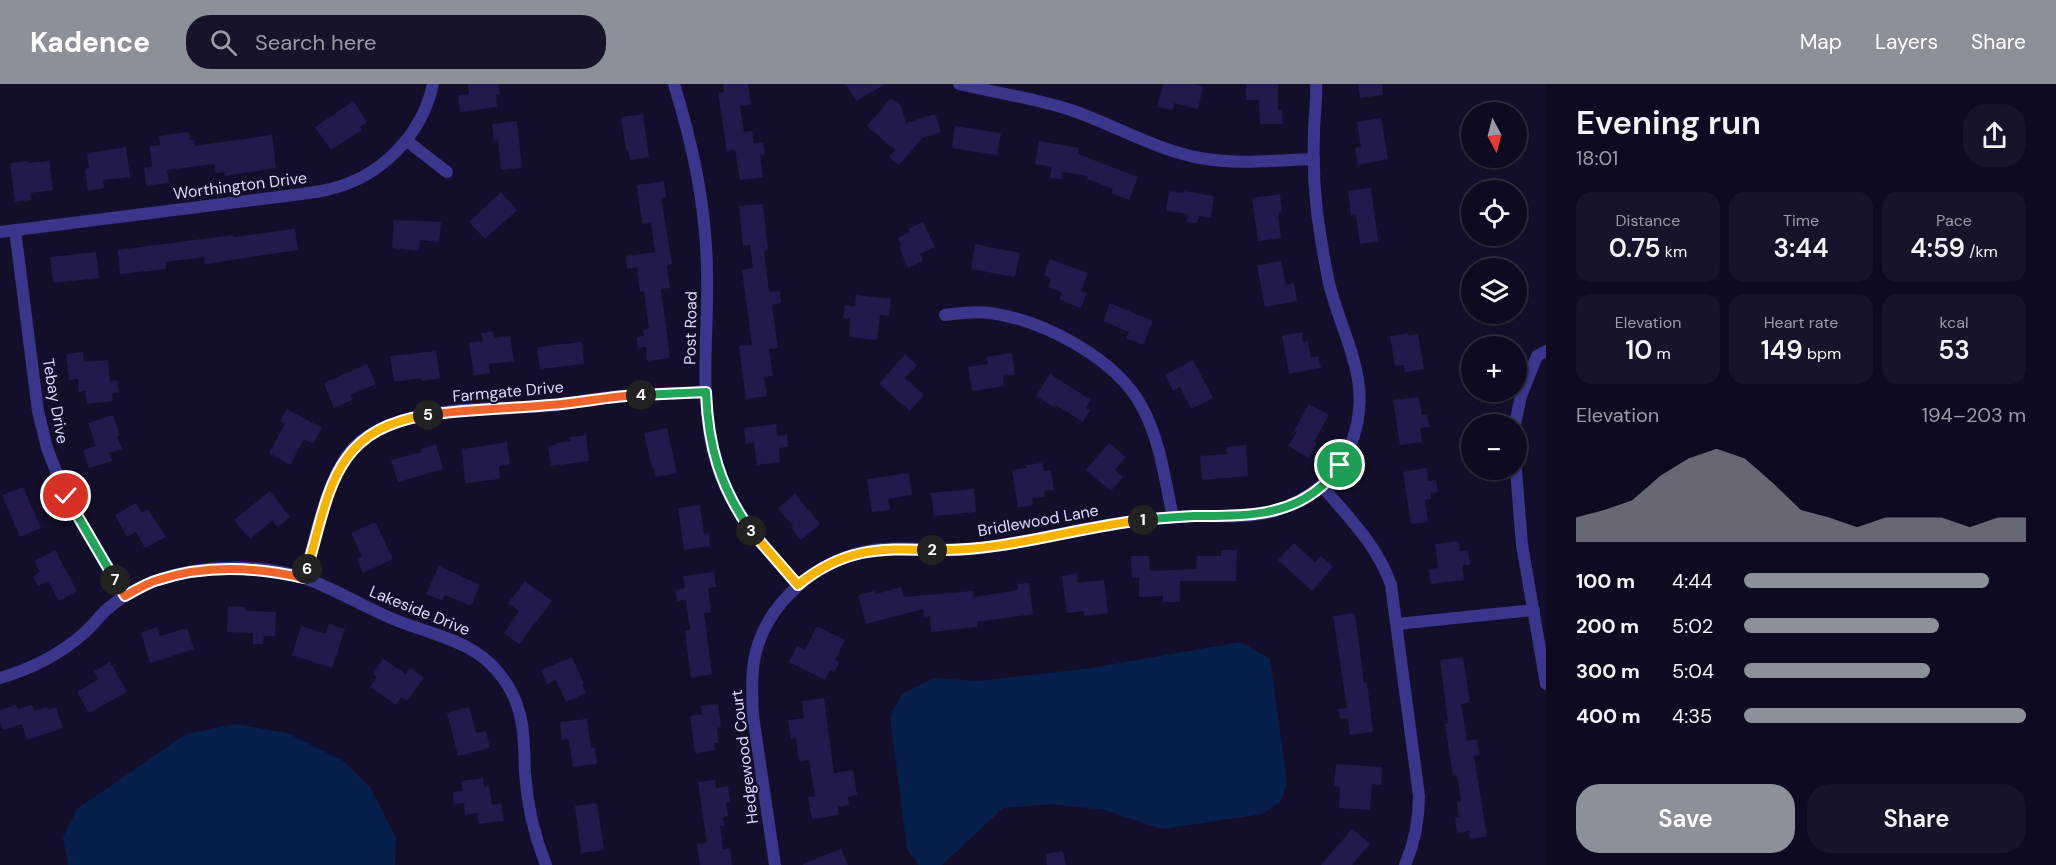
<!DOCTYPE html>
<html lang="en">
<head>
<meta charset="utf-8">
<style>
  :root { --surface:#0e0b20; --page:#171429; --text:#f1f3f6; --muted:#9b9ba5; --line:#2e2b3e; --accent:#8c9099 }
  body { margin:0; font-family:"DM Sans",sans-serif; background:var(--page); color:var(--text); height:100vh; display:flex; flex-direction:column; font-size:22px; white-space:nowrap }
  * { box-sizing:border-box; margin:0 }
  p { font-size:20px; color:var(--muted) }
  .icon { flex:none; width:33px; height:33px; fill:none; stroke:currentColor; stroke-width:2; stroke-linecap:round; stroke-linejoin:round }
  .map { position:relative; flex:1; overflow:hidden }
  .side { display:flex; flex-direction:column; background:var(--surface); width:510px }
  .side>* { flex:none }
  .needle { width:39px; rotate:173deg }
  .fabs { position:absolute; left:1461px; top:18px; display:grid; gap:12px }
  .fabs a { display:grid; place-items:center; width:66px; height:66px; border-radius:50%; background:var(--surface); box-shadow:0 2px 4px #0004,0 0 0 2px var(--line); font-size:30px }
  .pin { position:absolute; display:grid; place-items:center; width:51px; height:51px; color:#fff; margin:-26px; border:3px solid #fff; border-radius:50%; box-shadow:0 2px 6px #0007 }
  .km { position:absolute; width:30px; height:30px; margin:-15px; border-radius:50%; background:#222; color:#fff; font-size:16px; line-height:30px; text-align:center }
  .round { display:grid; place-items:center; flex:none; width:63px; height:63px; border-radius:24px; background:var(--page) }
  .headline { display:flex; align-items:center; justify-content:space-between; height:102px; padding:0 30px }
  h1 { font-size:33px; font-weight:600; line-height:45px }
  .stats { display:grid; grid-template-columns:repeat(3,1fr); gap:9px; height:102px; padding:6px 30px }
  .stats div { display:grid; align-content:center; border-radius:15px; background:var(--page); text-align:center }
  .stats b { font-size:26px; font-weight:600 }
  .stats small { font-size:16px; font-weight:400 }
  .stats p { font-size:16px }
  .chart { height:168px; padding:12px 30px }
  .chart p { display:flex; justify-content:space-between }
  .chart svg { width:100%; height:108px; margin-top:6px; fill:var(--accent); opacity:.7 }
  .primary-button { display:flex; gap:12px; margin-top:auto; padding:12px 30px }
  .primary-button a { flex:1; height:69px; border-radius:24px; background:var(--accent); color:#fff; font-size:24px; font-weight:600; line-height:69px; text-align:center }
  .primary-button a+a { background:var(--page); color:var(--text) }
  ul { padding:0 30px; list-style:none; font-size:20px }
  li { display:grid; grid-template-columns:96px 72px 1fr; align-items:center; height:45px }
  li i { height:15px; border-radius:8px; background:var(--accent) }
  header { display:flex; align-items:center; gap:36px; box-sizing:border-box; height:84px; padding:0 30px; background:var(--accent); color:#fff }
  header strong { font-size:28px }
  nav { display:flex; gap:33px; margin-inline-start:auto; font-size:21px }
  .search { width:420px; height:54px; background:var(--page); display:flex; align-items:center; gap:15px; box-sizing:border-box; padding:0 21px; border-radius:24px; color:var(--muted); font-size:22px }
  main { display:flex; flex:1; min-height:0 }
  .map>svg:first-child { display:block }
  .water { fill:#07204b }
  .building { fill:#23194c }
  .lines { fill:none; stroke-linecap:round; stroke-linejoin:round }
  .minor { stroke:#39368c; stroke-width:12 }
  .split-1-casing { stroke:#fff; stroke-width:12 }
  .split-2-casing { stroke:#fff; stroke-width:12 }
  .split-3-casing { stroke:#fff; stroke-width:12 }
  .split-4-casing { stroke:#fff; stroke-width:12 }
  .split-5-casing { stroke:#fff; stroke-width:12 }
  .split-6-casing { stroke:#fff; stroke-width:12 }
  .split-7-casing { stroke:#fff; stroke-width:12 }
  .split-8-casing { stroke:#fff; stroke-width:12 }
  .split-1 { stroke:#22a559; stroke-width:8 }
  .split-2 { stroke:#f5b400; stroke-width:8 }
  .split-3 { stroke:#f5b400; stroke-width:8 }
  .split-4 { stroke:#22a559; stroke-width:8 }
  .split-5 { stroke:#f0652b; stroke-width:8 }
  .split-6 { stroke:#f5b400; stroke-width:8 }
  .split-7 { stroke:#f0652b; stroke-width:8 }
  .split-8 { stroke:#22a559; stroke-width:8 }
  .labels { text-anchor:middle; stroke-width:4.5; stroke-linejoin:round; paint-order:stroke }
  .street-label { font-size:16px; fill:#dcd8ff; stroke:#130f2a }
</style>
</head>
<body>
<header>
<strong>Kadence</strong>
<div class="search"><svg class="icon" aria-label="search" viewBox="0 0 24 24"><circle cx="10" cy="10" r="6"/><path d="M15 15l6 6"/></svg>Search here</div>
<nav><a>Map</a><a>Layers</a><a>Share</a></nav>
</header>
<main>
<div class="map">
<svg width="1546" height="781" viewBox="0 0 1546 781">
  <rect width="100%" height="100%" fill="#130f2a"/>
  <g class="water">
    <path d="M1241 558 1270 575 1287 699 1280 718 1262 730 1162 745 1105 726 1052 720 1003 724 942 781H919L907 765 890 632 902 610 934 594 979 597 1091 584Z"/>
    <path d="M236 640 287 649 343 677 370 703 396 754 395 781H68L63 753 77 725 186 650Z"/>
  </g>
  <g class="building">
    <path d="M468 0H498L500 10 496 11 497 23 460 28 458 11 469 10Z"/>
    <path d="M723 0H748L751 21 740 22 744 48 752 47 754 59 763 58 765 70 760 71 763 93 740 96 735 66 727 67 718 9 724 8Z"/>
    <path d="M846 0H885L856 17Z"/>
    <path d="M1163 0H1193L1203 2 1198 25 1174 19 1173 26 1157 23Z"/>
    <path d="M1246 0H1278V25L1282 26 1283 40H1260L1259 16H1246Z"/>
    <path d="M1358 0H1382L1383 11 1360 14Z"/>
    <path d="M891 14 901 22 906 39 935 30 941 48 922 54 899 81 889 73 895 66 867 42Z"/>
    <path d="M354 17 367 38 360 43 362 46 331 66 315 43Z"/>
    <path d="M643 30 649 73 630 76 628 66H626L621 33Z"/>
    <path d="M1381 34 1388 75 1358 81 1355 64 1361 63 1357 38Z"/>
    <path d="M517 37 522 84 501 86 498 56 494 57 492 40Z"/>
    <path d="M955 42 1001 49 997 71 952 64Z"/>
    <path d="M189 48 190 56H194L195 62 272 51 276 84 225 92 224 88 216 89 214 80 167 86 169 99 146 102 144 84 152 83 150 62 160 61 159 52Z"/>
    <path d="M1039 57 1079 64 1078 70 1138 93 1129 116 1111 109 1113 105 1087 95 1088 92 1062 88 1061 95 1050 94 1052 83 1035 80Z"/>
    <path d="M126 63 130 93 103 96 104 104 88 107 85 85 89 84 87 69Z"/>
    <path d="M28 77 29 79 49 77 53 106 30 109 31 116 15 118 10 79Z"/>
    <path d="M664 97 666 113 661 114 672 180 667 181 670 204 661 205 670 274 647 277 646 263 638 264 637 253 644 252 643 246 649 245 644 207 640 208 637 183 627 185 626 172 655 168 651 139 642 140 637 101Z"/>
    <path d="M1371 104 1378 157 1360 160 1356 131 1351 132 1348 107Z"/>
    <path d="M1169 107 1183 109V107L1214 112 1211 134 1199 132 1197 139 1186 138 1188 130 1166 127Z"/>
    <path d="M501 108 517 126 485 155 469 138Z"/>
    <path d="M1280 110 1282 128 1278 129 1281 154 1258 157 1252 114Z"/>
    <path d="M763 120 768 166 764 167 769 208 780 207 781 219 772 221 778 264 769 265 773 292 764 293 767 312 746 315 739 262 752 261 742 186 753 184 750 161 743 162 739 122Z"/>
    <path d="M394 136 441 138 439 158 420 156 419 167 392 164Z"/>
    <path d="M923 138 935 163 920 170 923 177 908 184 899 163 901 162 898 154 910 148 908 145Z"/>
    <path d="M295 145 298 166 205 180 204 173 166 178V185L120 190 118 166 233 151V153Z"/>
    <path d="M975 160 1020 169 1015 193 971 185Z"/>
    <path d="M96 168 99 194 53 199 50 173Z"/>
    <path d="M1050 175 1088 189 1081 207 1087 209 1081 224 1059 215 1062 208 1048 203 1051 194 1044 191Z"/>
    <path d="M1281 177 1286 201 1294 199 1297 217 1265 223 1257 182Z"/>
    <path d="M856 211 891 215 889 232 880 231 877 256 849 253 850 235 843 234 845 221 855 222Z"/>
    <path d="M1110 219 1153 237 1143 261 1126 254 1129 248 1103 237Z"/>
    <path d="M493 247 494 254 510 252 514 277 489 280 490 289 474 291 469 259 483 257 481 249Z"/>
    <path d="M1302 248 1303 258 1308 257 1311 274 1318 272 1321 284 1289 290 1282 252Z"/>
    <path d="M1408 249V251L1418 250 1424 285 1405 288 1404 281 1395 282 1390 252Z"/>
    <path d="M582 258 584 280 540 285 537 263Z"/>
    <path d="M436 267 440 294 421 297V294L394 298 390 272Z"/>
    <path d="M83 268 84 278 108 276 110 297 117 296 119 308 112 309 113 317 87 320 85 307 79 308 78 295 69 296 66 270Z"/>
    <path d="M1012 269 1015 290 1003 292 1004 302 972 307 968 283 988 280 987 273Z"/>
    <path d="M905 270 917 281 905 294 924 311 910 327 879 300Z"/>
    <path d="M1193 276 1213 314 1191 325 1180 303 1173 307 1165 291Z"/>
    <path d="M367 280 376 300 350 311 352 316 334 324 324 299Z"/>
    <path d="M1050 290 1091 316 1086 324 1090 326 1083 338 1056 321 1055 324 1036 312Z"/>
    <path d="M1419 313 1422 331 1427 330 1429 343 1420 344 1422 358 1400 361 1393 316Z"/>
    <path d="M1309 320 1329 331 1314 357 1317 359 1309 374 1288 362 1297 348 1294 347Z"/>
    <path d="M287 325 322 344 313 360 304 355 290 381 269 369 285 340 280 337Z"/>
    <path d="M113 331 120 352H117L122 365 109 369 112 377 89 384 83 366 96 362 88 339Z"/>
    <path d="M776 340 777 352 787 351 788 363 779 364 780 378 757 381 754 359 746 360 744 344Z"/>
    <path d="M667 344 677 389 656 393 654 384H652L644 349Z"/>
    <path d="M586 351 589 377 551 382 548 362 556 361V359L571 357 570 353Z"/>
    <path d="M507 358 510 380 499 382 500 395 465 399 462 365Z"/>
    <path d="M1109 359 1126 373 1115 386 1123 393 1111 407 1086 386Z"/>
    <path d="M436 360 443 385 398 398 391 376 421 368 420 365Z"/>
    <path d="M1246 361 1248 392 1202 396 1200 372 1227 370 1226 363Z"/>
    <path d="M1042 379 1044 387 1051 386 1054 406 1044 407 1045 413 1032 414 1033 421 1018 423 1012 386 1027 384 1026 381Z"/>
    <path d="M1427 384 1428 397 1436 396 1438 408 1430 409 1431 415 1425 416 1428 438 1411 440 1403 388Z"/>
    <path d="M909 389 912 411 888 415 890 426 872 428 867 395Z"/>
    <path d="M23 403 41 444 20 453 2 411Z"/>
    <path d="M974 405 976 428 934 432 931 409Z"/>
    <path d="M270 407 290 433 278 443 272 437 250 455 234 436Z"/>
    <path d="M795 410 820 440 801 456 791 444 793 442 778 424Z"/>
    <path d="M136 419 142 429 148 425 166 453 145 464 136 448 127 453 115 431Z"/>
    <path d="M700 421 704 450 709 449 710 462 684 466 678 424Z"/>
    <path d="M375 438 393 475 363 489 357 475 362 472 351 449Z"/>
    <path d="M1459 457 1460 467 1468 466 1470 481H1462L1464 496 1431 500 1429 485 1438 484 1435 460Z"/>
    <path d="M1294 459 1315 478 1321 472 1333 483 1312 507 1278 476Z"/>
    <path d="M55 466 77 507 59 517 48 497 38 502 33 492 40 488 34 477Z"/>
    <path d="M1221 466H1237L1236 497H1180V518H1163V512L1139 513V494H1132L1131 472H1149L1150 487 1196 485 1197 472H1221Z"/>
    <path d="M439 482 480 501 471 522 445 511 442 517 426 510Z"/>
    <path d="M714 488 716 503 708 504 711 528 704 529 712 590 691 594 685 547 690 546 686 516 677 517 675 506 685 504 683 492Z"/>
    <path d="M1077 489 1078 499 1104 496 1108 529 1084 532V527L1067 529 1062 492Z"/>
    <path d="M525 497 552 517 519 560 504 549 519 527 508 519Z"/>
    <path d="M1029 499 1033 530 977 538V543L931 548 930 532 924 533 923 525 866 540 858 511 875 507 876 510 901 503 904 513 973 507 974 513 1018 506 1017 500Z"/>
    <path d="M228 522 245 523V527L276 528 275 552H264L263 560H253V549L227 548Z"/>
    <path d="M1355 529 1364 599 1367 598 1373 648 1350 651 1348 634 1340 635 1338 625 1347 624 1333 532Z"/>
    <path d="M329 540 345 545 332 584 292 571 301 542 326 550Z"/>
    <path d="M817 542 845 556 835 576 840 578 834 588 830 586 825 596 789 578 797 562 805 566Z"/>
    <path d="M157 543 160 552 187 544 194 565 150 579 141 549Z"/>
    <path d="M572 573 584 600 582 601 586 609 566 618 556 596 547 600 541 586Z"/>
    <path d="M1463 573 1470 618 1461 620 1467 657 1477 655 1479 671 1474 672 1487 753 1470 755 1469 747 1457 749 1455 733H1459L1457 718 1461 717 1457 691 1453 692 1445 640 1448 639 1440 576Z"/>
    <path d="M383 575 406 590 410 584 424 594 407 617 401 613 396 621 370 603 377 593 373 590Z"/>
    <path d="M110 578 127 608 89 629 77 608 99 595 94 587Z"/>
    <path d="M824 614 834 689 853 686 857 711 848 713 849 721 838 723 839 731 812 735 808 713 815 712 809 676 799 677 796 654 791 655 788 636 804 634 802 617Z"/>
    <path d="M718 620 721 643 717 644 719 659H714L715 666 695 669 690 632 702 630 701 622Z"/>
    <path d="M16 621 18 625 32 621 34 627 47 623 48 626 56 623 63 644 27 656 22 640 3 646 0 638V626Z"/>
    <path d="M469 623 476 649 486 647 490 664 458 672 447 629Z"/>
    <path d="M587 635 591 664H595L597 680 573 683 569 655 562 656 560 638Z"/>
    <path d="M1336 680 1382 683 1381 701 1372 700 1370 726 1339 724 1340 703 1334 702Z"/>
    <path d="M483 694 484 703 489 702 492 721 501 719 504 737 479 740 477 729 465 731 464 719 454 720 453 708 463 707 461 697Z"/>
    <path d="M715 696 716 704 728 702 730 718H726L728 732 723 733 725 742H720L723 765 730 764 732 781H700L697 760 707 759 698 698Z"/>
    <path d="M597 719 604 766 581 769 575 722Z"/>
    <path d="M1352 745 1370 760 1352 781H1321Z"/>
    <path d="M841 765 848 781H803V780Z"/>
    <path d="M1063 767 1066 781H1047L1046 770Z"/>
  </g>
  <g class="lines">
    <g class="minor">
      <path d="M674 0C693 62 706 122 707 187 709 255 696 326 720 390 736 434 768 467 798 501"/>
      <path d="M959 0C996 9 1034 14 1071 26 1114 41 1154 65 1200 74 1236 81 1277 76 1314 75"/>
      <path d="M407 57 447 88"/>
      <path d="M15 146 38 327 47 364 66 413 125 512"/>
      <path d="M0 148 302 110C311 108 321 108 330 105 381 93 422 51 433 0"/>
      <path d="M945 231C960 229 975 227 990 229 1043 236 1117 275 1142 323 1160 356 1165 396 1173 433"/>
      <path d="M1515 340 1521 312 1537 272 1546 267"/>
      <path d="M1516 386 1522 461 1546 600"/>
      <path d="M1322 402C1348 433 1378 462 1391 501L1419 712C1419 737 1415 758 1405 781"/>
      <path d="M304 494C315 456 325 401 348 370 387 319 488 326 547 322 568 320 589 315 610 313 641 309 674 310 706 308"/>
      <path d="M1397 540 1534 526"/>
      <path d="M0 594C31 585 59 571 83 550 91 543 98 534 105 527 119 514 138 504 155 497 199 480 263 479 307 495 337 506 364 523 393 535 442 555 485 557 512 609 525 635 524 661 525 689 527 721 534 751 546 781"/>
      <path d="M775 781 753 632C752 614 751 595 754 577 764 520 817 475 873 466 905 461 939 468 972 465 1030 459 1085 442 1142 436 1161 434 1179 432 1198 432 1224 432 1255 435 1280 425 1312 414 1339 391 1351 360 1375 299 1343 256 1329 199 1324 175 1320 151 1317 128 1314 102 1313 75 1314 50 1314 33 1317 17 1316 0"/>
    </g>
  </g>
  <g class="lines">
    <defs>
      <path id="split-1" d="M1143 436C1160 434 1177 433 1194 432 1239 432 1286 434 1322 402 1329 396 1334 388 1340 381"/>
      <path id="split-2" d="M932 466C1004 468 1072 444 1143 436"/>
      <path id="split-3" d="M751 447 798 501C842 465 877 464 932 466"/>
      <path id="split-4" d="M641 311 706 308C708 362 720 403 751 447"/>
      <path id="split-5" d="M428 331C468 325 508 325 549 321 580 319 610 312 641 311"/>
      <path id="split-6" d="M307 485C330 406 333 345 428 331"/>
      <path id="split-7" d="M115 496 125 512C136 506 147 499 158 496 206 480 256 483 304 494L307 485"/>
      <path id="split-8" d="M66 412 115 496"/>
    </defs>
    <use href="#split-1" class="split-1-casing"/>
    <use href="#split-2" class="split-2-casing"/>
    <use href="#split-3" class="split-3-casing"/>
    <use href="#split-4" class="split-4-casing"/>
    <use href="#split-5" class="split-5-casing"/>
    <use href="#split-6" class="split-6-casing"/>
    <use href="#split-7" class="split-7-casing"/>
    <use href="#split-8" class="split-8-casing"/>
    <use href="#split-1" class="split-1"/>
    <use href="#split-2" class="split-2"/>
    <use href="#split-3" class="split-3"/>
    <use href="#split-4" class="split-4"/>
    <use href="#split-5" class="split-5"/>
    <use href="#split-6" class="split-6"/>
    <use href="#split-7" class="split-7"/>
    <use href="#split-8" class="split-8"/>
  </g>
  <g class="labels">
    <g class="street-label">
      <text transform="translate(240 101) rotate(-7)" y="6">Worthington Drive</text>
      <text transform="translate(690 244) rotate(-89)" y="6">Post Road</text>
      <text transform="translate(508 307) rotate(-5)" y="6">Farmgate Drive</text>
      <text transform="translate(56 317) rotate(80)" y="6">Tebay Drive</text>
      <text transform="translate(1038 436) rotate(-10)" y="6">Bridlewood Lane</text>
      <text transform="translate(420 526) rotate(22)" y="6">Lakeside Drive</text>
      <text transform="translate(744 673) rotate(-97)" y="6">Hedgewood Court</text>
    </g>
  </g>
</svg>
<div class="fabs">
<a><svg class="needle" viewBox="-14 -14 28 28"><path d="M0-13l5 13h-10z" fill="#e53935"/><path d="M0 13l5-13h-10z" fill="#9b9ba5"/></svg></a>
<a><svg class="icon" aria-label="locate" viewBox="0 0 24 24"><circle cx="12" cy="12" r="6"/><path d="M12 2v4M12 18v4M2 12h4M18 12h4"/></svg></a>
<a><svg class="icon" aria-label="layers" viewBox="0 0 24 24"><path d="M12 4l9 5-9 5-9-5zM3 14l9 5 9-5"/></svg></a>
<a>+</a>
<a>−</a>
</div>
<div class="pin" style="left:1340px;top:381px;background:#1e9e55"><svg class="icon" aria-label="arrive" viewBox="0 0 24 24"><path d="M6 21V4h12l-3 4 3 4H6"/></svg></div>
<div class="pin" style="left:66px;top:412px;background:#d93025"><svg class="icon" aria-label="check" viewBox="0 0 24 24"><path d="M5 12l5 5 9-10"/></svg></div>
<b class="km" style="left:1143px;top:436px">1</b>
<b class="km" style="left:932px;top:466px">2</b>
<b class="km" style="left:751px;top:447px">3</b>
<b class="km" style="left:641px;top:311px">4</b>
<b class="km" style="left:428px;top:331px">5</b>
<b class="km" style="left:307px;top:485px">6</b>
<b class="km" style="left:115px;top:496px">7</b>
</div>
<section class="side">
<div class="headline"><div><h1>Evening run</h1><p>18:01</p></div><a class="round"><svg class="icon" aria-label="share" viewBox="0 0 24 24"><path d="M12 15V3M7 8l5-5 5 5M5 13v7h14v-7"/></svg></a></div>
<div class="stats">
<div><p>Distance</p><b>0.75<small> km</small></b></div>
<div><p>Time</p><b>3:44</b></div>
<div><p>Pace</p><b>4:59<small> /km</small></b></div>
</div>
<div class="stats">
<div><p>Elevation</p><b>10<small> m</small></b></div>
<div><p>Heart rate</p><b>149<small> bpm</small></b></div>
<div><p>kcal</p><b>53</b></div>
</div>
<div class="chart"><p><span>Elevation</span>194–203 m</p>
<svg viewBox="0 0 160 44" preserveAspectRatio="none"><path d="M0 44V34L10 31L20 27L30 17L40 10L50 6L60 10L70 20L80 31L90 34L100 38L110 34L120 34L130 34L140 38L150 34L160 34V44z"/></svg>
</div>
<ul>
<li><b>100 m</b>4:44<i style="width:87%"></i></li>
<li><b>200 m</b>5:02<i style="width:69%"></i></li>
<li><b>300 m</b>5:04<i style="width:66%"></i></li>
<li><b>400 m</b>4:35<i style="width:100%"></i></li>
</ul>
<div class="primary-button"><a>Save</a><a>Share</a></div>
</section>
</main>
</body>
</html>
